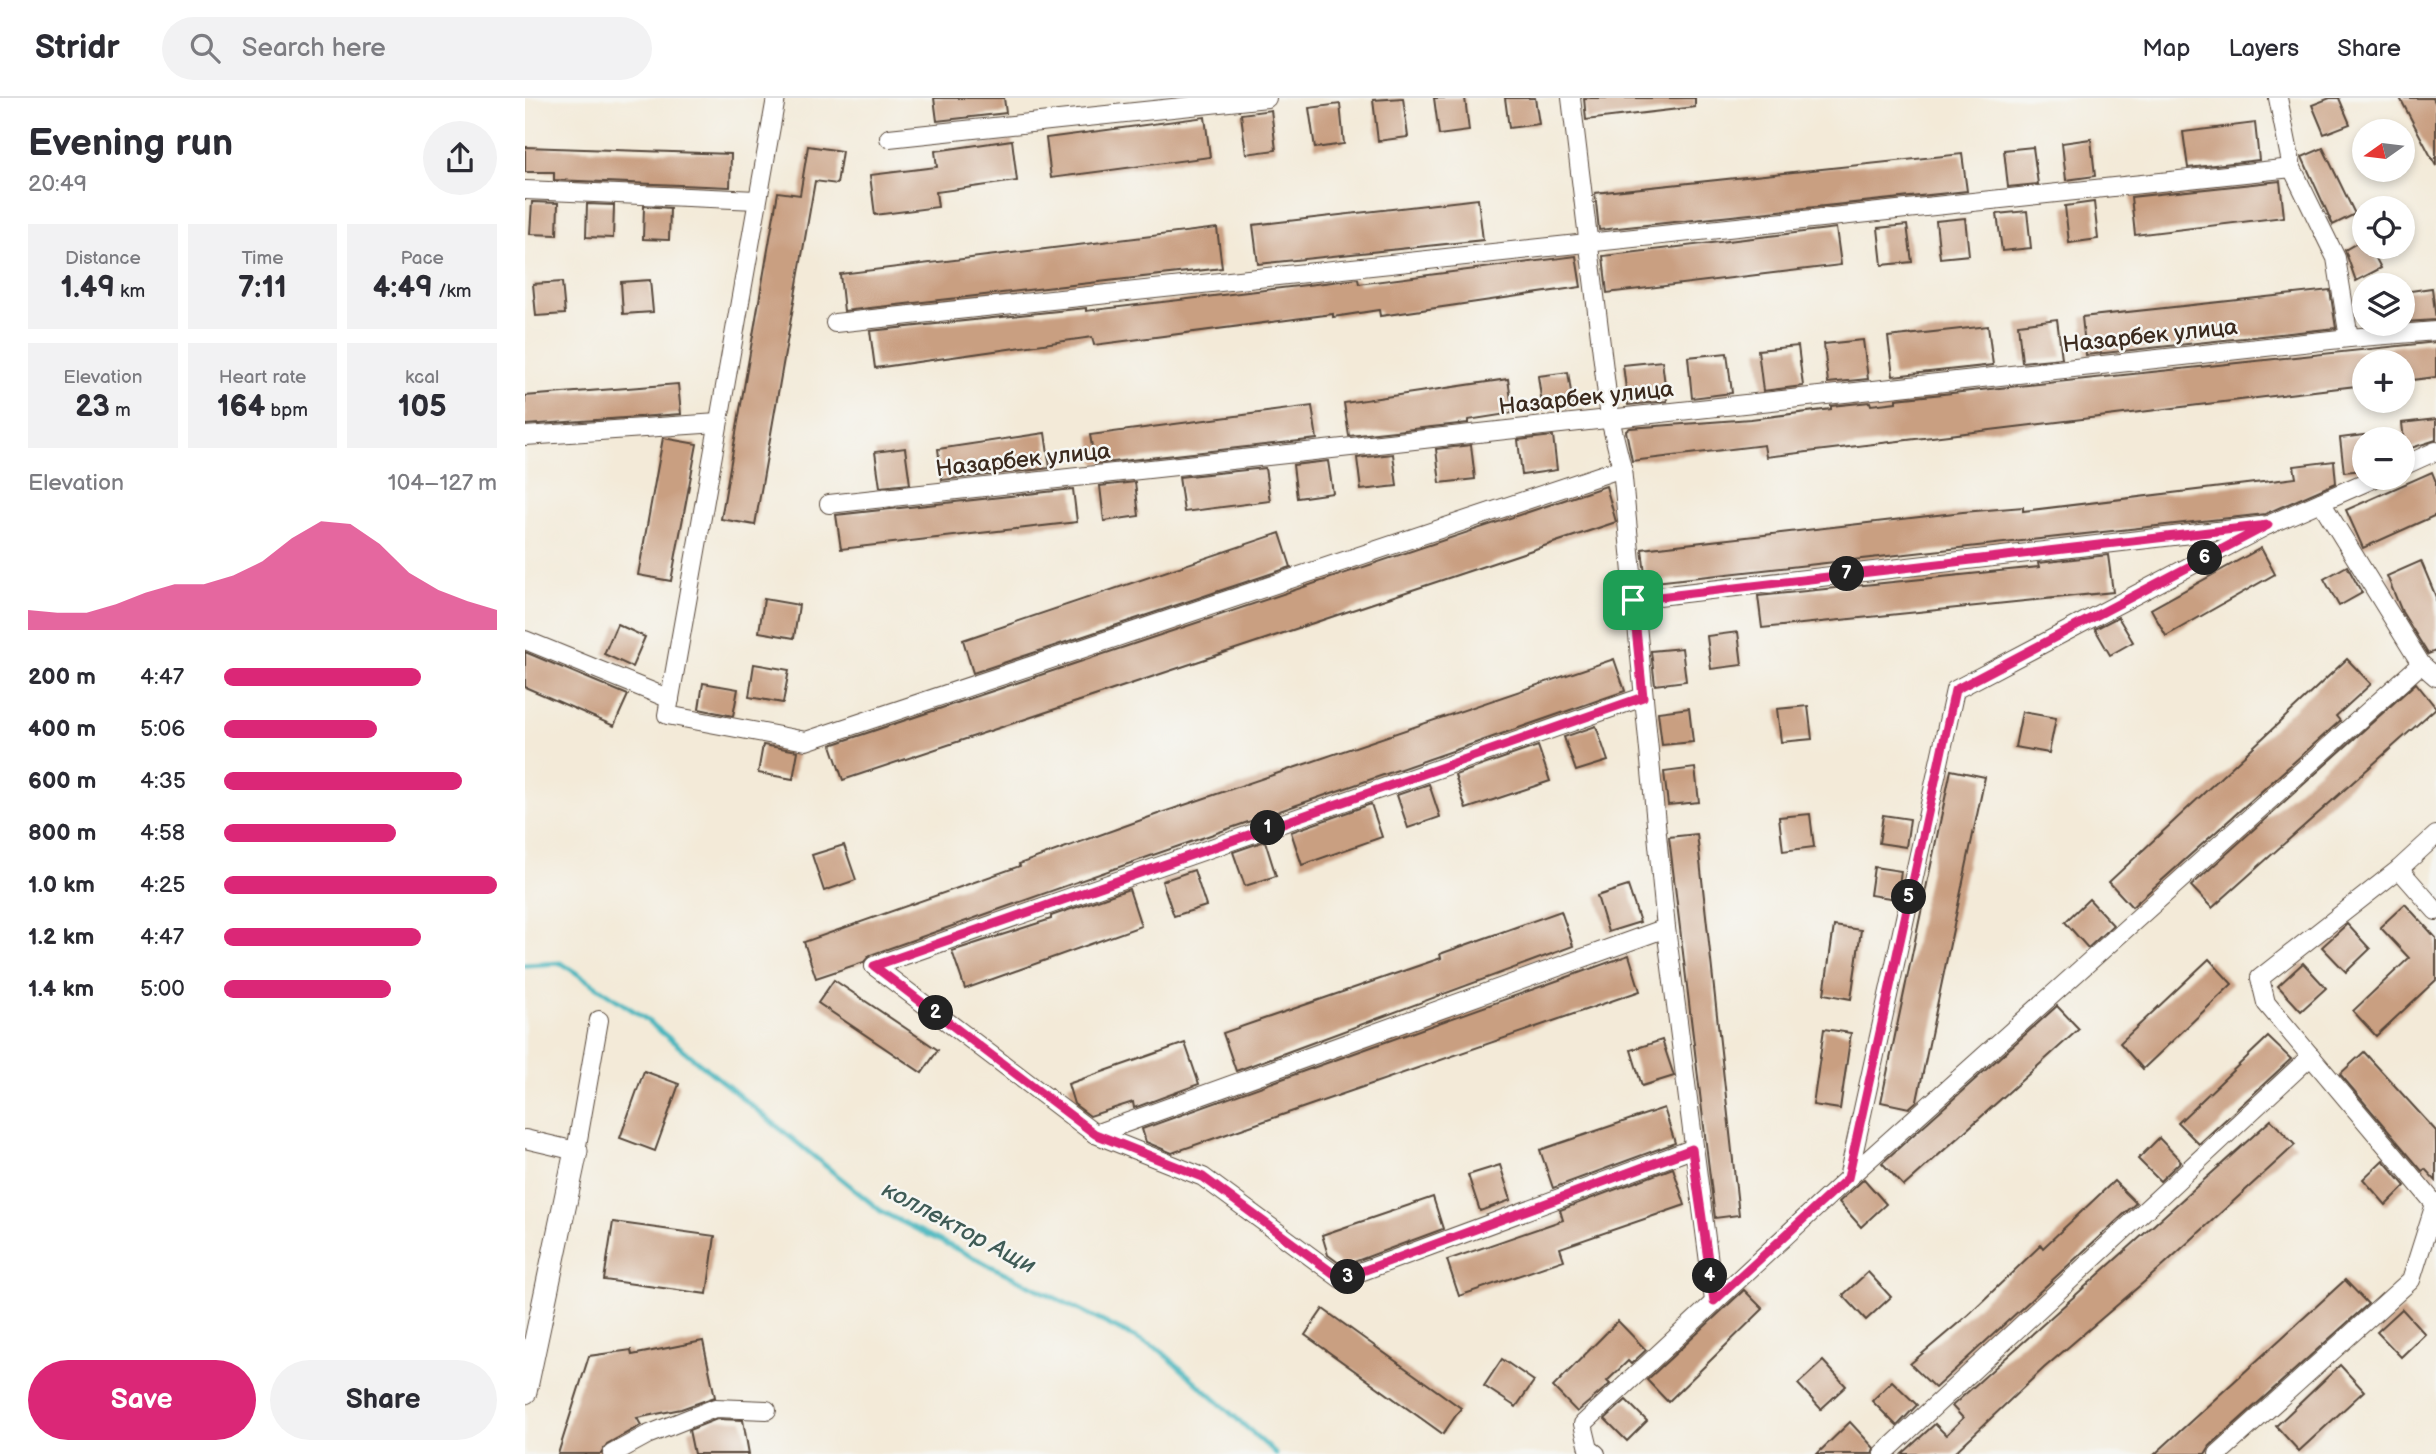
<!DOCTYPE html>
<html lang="en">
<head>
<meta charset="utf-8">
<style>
  :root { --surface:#fff; --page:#f2f2f3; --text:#2b2b33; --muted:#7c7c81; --line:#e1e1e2; --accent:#db2777 }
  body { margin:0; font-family:"Balsamiq Sans",sans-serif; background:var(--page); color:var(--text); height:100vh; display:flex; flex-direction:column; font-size:26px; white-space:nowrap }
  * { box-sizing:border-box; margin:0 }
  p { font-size:23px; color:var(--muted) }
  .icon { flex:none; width:38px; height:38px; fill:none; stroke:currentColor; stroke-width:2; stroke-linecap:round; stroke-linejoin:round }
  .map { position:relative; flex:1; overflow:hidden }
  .side { display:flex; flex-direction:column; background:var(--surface); width:525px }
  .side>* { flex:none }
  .needle { width:46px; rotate:256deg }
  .controls { position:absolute; left:1827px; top:21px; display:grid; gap:14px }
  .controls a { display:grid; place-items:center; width:63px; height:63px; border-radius:50%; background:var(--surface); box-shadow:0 4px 10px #0003; font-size:35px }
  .pin { position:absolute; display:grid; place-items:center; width:60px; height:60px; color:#fff; margin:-30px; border-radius:14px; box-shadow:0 4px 10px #0006 }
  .km { position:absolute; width:35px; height:35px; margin:-18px; border-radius:50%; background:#222; color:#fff; font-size:19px; line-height:35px; text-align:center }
  .round { display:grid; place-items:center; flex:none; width:74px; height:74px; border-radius:37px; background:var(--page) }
  .overview { display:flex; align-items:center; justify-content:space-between; height:119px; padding:0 28px }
  h1 { font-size:38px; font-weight:700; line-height:52px }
  .metrics { display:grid; grid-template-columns:repeat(3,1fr); gap:10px; height:119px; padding:7px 28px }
  .metrics div { display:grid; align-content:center; border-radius:0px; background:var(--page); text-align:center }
  .metrics b { font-size:30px; font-weight:700 }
  .metrics small { font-size:19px; font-weight:400 }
  .metrics p { font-size:19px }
  .chart { height:196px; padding:14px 28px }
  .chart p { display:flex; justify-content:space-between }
  .chart svg { width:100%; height:126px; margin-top:7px; fill:var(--accent); opacity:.7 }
  .action { display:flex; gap:14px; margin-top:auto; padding:14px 28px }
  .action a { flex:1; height:80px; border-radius:42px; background:var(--accent); color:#fff; font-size:28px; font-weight:700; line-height:80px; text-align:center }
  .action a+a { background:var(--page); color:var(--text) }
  ul { padding:0 28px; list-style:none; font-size:23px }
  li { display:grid; grid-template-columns:112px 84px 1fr; align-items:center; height:52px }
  li i { height:18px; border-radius:9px; background:var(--accent) }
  header { display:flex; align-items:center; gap:42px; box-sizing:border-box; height:98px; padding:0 35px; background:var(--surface); border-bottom:2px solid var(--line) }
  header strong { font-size:33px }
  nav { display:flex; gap:38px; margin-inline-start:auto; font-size:24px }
  .search { width:490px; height:63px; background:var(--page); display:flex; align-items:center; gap:18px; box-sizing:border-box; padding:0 24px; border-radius:38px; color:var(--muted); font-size:26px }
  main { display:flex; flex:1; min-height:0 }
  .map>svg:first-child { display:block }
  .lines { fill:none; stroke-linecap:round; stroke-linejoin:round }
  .stream { stroke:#47b6be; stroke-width:5 }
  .building { fill:#c99f81 }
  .minor-casing { stroke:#57473a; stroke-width:20 }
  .tertiary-casing { stroke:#57473a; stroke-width:25 }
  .minor { stroke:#fff; stroke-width:18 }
  .tertiary { stroke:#fff; stroke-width:23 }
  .route-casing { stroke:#fff; stroke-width:14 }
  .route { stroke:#db2777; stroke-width:9 }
  .labels { text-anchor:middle; stroke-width:5; stroke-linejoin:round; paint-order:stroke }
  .street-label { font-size:23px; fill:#3b2a1e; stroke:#f6f6f2 }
  .water-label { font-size:24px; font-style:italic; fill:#3f5b56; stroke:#f6f6f2 }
</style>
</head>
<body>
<header>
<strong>Stridr</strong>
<div class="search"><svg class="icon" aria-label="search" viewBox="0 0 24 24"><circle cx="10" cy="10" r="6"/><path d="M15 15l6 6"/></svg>Search here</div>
<nav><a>Map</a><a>Layers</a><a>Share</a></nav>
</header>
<main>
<section class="side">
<div class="overview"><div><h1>Evening run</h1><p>20:49</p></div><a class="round"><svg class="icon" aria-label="share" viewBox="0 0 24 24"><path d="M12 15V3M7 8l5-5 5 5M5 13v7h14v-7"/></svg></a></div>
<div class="metrics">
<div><p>Distance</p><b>1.49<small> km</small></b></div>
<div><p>Time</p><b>7:11</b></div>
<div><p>Pace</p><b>4:49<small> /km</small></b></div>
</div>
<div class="metrics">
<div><p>Elevation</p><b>23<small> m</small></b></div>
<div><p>Heart rate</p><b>164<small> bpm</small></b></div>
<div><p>kcal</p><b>105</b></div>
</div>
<div class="chart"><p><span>Elevation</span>104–127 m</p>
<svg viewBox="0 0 160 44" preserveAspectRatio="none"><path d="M0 44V37L10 38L20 38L30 35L40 31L50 28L60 28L70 25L80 20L90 12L100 6L110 7L120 14L130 24L140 30L150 34L160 37V44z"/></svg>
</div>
<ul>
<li><b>200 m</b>4:47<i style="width:72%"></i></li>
<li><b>400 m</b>5:06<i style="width:56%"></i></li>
<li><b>600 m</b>4:35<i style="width:87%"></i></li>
<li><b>800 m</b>4:58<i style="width:63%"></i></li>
<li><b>1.0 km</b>4:25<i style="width:100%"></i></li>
<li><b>1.2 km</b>4:47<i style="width:72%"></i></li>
<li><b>1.4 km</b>5:00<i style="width:61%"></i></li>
</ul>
<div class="action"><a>Save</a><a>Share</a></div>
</section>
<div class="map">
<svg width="1911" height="1356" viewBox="0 0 1911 1356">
  <rect width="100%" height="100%" fill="#f6f6f2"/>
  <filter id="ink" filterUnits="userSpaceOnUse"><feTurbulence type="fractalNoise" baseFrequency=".0143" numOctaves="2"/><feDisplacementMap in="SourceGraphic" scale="14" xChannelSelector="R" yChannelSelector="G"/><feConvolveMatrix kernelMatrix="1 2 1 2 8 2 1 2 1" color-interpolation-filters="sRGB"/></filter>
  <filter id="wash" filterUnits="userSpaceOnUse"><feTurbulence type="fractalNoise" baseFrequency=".00686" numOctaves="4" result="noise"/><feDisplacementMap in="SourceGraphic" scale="28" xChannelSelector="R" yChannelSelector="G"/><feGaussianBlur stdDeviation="1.57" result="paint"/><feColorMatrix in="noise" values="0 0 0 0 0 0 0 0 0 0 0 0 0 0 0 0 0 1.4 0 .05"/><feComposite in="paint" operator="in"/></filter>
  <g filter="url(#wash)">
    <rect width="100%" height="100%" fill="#f3ead8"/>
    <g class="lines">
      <path class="stream" d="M0 867 36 865 118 919 357 1114 635 1252 751 1356"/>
    </g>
    <g id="blocks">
      <g class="building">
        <path d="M409 0H479L481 15 412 23Z"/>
        <path d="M878 0 883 39 853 43 848 2Z"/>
        <path d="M909 0H940L944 33 914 37Z"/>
        <path d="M980 0H1010L1014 26 984 30Z"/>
        <path d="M1059 0H1170V9L1061 22Z"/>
        <path d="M1805 0H1814L1825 26 1799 36 1787 7Z"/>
        <path d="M1875 0H1908L1911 6V68Z"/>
        <path d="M815 6 819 46 790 50 784 10Z"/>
        <path d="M746 12 751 52 721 56 716 16Z"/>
        <path d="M680 19 685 59 526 80 521 40Z"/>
        <path d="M1730 25 1734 62 1663 70 1658 34Z"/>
        <path d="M1566 41 1570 78 1541 82 1537 45Z"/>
        <path d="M487 42 492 83 411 94 413 109 350 117 345 77 412 69 410 53Z"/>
        <path d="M283 48 317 53 312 86 290 83 230 427 196 421 253 94 275 97Z"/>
        <path d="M0 49 206 56 205 89 29 82V74H0Z"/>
        <path d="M1508 49 1513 86 1483 89 1479 52Z"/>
        <path d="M1798 50 1830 116 1808 127 1777 59Z"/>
        <path d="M1437 56 1442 93 1074 132 1070 95Z"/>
        <path d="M1755 83 1759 119 1610 137 1606 99Z"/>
        <path d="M953 101 958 142 733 166 728 127Z"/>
        <path d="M7 104 33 105 32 137 5 136Z"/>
        <path d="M1569 104 1573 141 1544 145 1540 108Z"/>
        <path d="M62 106 89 107 88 140 61 139Z"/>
        <path d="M119 108 145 110 144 142 118 141Z"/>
        <path d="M1502 113 1506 150 1477 153 1472 116Z"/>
        <path d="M1440 120 1444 157 1415 160 1411 123Z"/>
        <path d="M1382 127 1387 164 1357 167 1353 130Z"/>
        <path d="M692 130 697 170 319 213 315 176Z"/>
        <path d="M1311 130 1316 167 1082 195 1078 158Z"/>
        <path d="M1839 141V149H1845L1856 170 1831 183 1820 152Z"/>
        <path d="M1051 158 1056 189 855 218 854 212 808 219V216L569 247 567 239 350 270 345 233 561 210V213L833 181 834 186Z"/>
        <path d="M125 182 128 214 98 216 96 184Z"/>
        <path d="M37 184 40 216 11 218 8 186Z"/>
        <path d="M1907 190 1911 222 1880 224 1878 194Z"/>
        <path d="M1805 192 1811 230 1561 257 1557 219Z"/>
        <path d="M1532 221 1537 260 1497 264 1493 226Z"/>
        <path d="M1463 228 1468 267 1368 278 1363 239Z"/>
        <path d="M1338 242 1343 281 1303 285 1299 246Z"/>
        <path d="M1911 244V279L1878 283V264H1839V287L1241 359 1239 347 1107 363 1101 333 1105 330 1226 321 1306 311V308L1345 304 1346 307 1371 304V301Z"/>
        <path d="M1273 248 1278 288 1238 293 1233 252Z"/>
        <path d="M1202 255 1207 295 1167 300 1163 259Z"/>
        <path d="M1137 263 1142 303 1103 307 1098 267Z"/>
        <path d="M1043 274 1048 308 1018 313 1013 278Z"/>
        <path d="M983 281 988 315 943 322V325L824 338 819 305Z"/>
        <path d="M153 286 156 316 0 327V298Z"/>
        <path d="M787 308 792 341 570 366 565 337Z"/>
        <path d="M1911 321V342L1880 352 1877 325Z"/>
        <path d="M520 335 525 370 417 382 413 351Z"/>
        <path d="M1839 337V372L1819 374 1815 340Z"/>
        <path d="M1028 338 1032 372 997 377 993 342Z"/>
        <path d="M138 340 172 346 146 483 113 477Z"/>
        <path d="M946 347 950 381 915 385 911 351Z"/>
        <path d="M380 350 385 386 355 389 350 354Z"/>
        <path d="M868 356 872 388 836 392 832 360Z"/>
        <path d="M803 363 808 395 772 400 768 367Z"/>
        <path d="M1809 363 1811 385 1740 416 1121 485 1117 451 1438 414 1498 409V413L1771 380 1769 368Z"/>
        <path d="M740 370 745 403 659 414 654 379Z"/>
        <path d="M1907 374 1911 384V417L1838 450 1821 412Z"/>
        <path d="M610 384 614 418 579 423 575 388Z"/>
        <path d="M1081 388 1091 424 318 682 306 647Z"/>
        <path d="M548 391 552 424 316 451 311 417Z"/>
        <path d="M755 435 766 469 448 575 438 542Z"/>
        <path d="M1736 450 1750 476 1641 538 1626 511Z"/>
        <path d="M1583 457 1588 494 1237 530 1233 498 1484 472 1514 469 1513 465Z"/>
        <path d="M1896 463 1911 499V553L1903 556 1877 514 1862 478Z"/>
        <path d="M1822 468 1837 495 1814 508 1799 481Z"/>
        <path d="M239 501 274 507 269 540 234 534Z"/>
        <path d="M1593 519 1608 544 1585 557 1570 531Z"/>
        <path d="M92 526 120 539 107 569 79 556Z"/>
        <path d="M1213 534 1217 567 1186 571 1182 538Z"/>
        <path d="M1157 550 1161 583 1130 587 1126 553Z"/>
        <path d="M0 554 103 597 89 628 0 589Z"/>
        <path d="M1089 561 1100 593 631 756 345 857 339 864 291 880 279 844 495 768 494 766 633 716Z"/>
        <path d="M1822 561 1846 586 1811 618 1815 623 1607 809 1584 784Z"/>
        <path d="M229 566 264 572 258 605 224 599Z"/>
        <path d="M178 585 213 591 208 618 174 611Z"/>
        <path d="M1891 585 1911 610 1687 810 1666 788Z"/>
        <path d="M1283 608 1287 641 1256 644 1252 611Z"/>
        <path d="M1164 610 1168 644 1137 647 1133 614Z"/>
        <path d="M1497 614 1531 620 1524 655 1490 649Z"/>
        <path d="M1071 628 1083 663 1051 673 1039 639Z"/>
        <path d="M238 647 273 653 268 681 233 675Z"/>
        <path d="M1013 648 1025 683 941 711 930 677Z"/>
        <path d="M1170 670 1174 704 1143 707 1139 674Z"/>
        <path d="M1426 672 1460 679 1392 1003 1384 1010 1356 1004Z"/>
        <path d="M904 686 915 719 883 730 872 697Z"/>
        <path d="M846 706 857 739 777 767 766 734Z"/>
        <path d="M1285 716 1289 749 1258 753 1254 719Z"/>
        <path d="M1358 717 1385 721 1381 749 1354 745Z"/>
        <path d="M1172 736 1214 1117 1190 1120 1144 739Z"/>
        <path d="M740 743 751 778 720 788 708 754Z"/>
        <path d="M319 747 331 782 299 793 287 757Z"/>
        <path d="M1349 769 1376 773 1372 801 1345 797Z"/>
        <path d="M669 772 681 808 649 818 637 783Z"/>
        <path d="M1103 788 1115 824 1083 834 1072 798Z"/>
        <path d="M604 791 616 828 440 891 427 853 526 821V818Z"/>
        <path d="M1564 801 1588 827 1563 850 1540 824Z"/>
        <path d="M1880 806 1911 840V882L1851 938 1828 913 1884 860 1855 829Z"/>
        <path d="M1036 813 1048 848 711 973 698 935 916 860 915 856Z"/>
        <path d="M1822 826 1845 851 1821 874 1797 849Z"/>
        <path d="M1309 828 1336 832 1326 901 1299 896Z"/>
        <path d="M1104 857 1115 893 647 1055 621 1044 617 1031Z"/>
        <path d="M1684 861 1707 886 1618 971 1595 945Z"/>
        <path d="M1778 865 1801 890 1776 913 1753 888Z"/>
        <path d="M309 882 413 952 397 975 293 905Z"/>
        <path d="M1532 908 1554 931 1379 1088 1357 1065Z"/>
        <path d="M1299 931 1326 935 1315 1011 1288 1007Z"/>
        <path d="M1743 939 1766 961 1674 1046 1653 1025Z"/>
        <path d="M1137 942 1149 978 1117 988 1106 952Z"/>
        <path d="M660 945 674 986 609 1010 608 1004 565 1018 549 1006 543 986Z"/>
        <path d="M1839 954 1911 1033V1083L1900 1071 1897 1073 1815 976Z"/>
        <path d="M119 973 154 986 130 1053 95 1040Z"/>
        <path d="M1139 1010 1150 1045 1028 1090 1015 1052Z"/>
        <path d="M1746 1022 1770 1047 1633 1172 1519 1270 1428 1356H1377L1410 1326 1421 1337 1438 1320 1427 1308Z"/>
        <path d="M1634 1040 1656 1063 1635 1083 1613 1061Z"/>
        <path d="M1858 1062 1880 1088 1861 1107 1838 1081Z"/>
        <path d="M975 1067 986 1102 955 1113 943 1077Z"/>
        <path d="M1148 1070 1160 1107 1035 1150 1039 1162 934 1198 922 1162 1038 1122 1035 1112Z"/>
        <path d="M1339 1081 1361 1106 1336 1129 1314 1104Z"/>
        <path d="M1589 1083 1611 1105 1410 1290 1385 1266 1444 1216 1516 1147 1518 1150Z"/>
        <path d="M908 1099 918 1131 818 1168 803 1157 797 1137Z"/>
        <path d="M88 1124 190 1138 182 1196 79 1182Z"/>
        <path d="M1343 1174 1366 1199 1341 1222 1318 1197Z"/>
        <path d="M1820 1182 1843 1206 1685 1348 1680 1356H1630Z"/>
        <path d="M1219 1192 1238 1211 1143 1304 1122 1282Z"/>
        <path d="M798 1211 936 1310 918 1336 780 1237Z"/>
        <path d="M1877 1211 1900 1236 1876 1259 1852 1234Z"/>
        <path d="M1093 1223 1121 1252 1106 1266 1103 1263 1082 1283 1085 1286 1052 1314 1028 1289Z"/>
        <path d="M178 1243 190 1299 156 1311 112 1320 116 1327 82 1346 76 1356H33L64 1258 106 1252 107 1257Z"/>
        <path d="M977 1261 1009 1283 991 1309 959 1288Z"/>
        <path d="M1298 1263 1321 1288 1296 1311 1273 1286Z"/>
        <path d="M1815 1267 1839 1293 1774 1353 1751 1328Z"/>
        <path d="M1367 1283 1392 1307 1372 1328 1347 1303Z"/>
        <path d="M1101 1302 1122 1323 1102 1343 1080 1321Z"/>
        <path d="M192 1321 218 1322 224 1356H169L164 1332Z"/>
        <path d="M1325 1324 1349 1350 1347 1356H1292Z"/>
      </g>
    </g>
  </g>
  <g filter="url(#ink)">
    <use href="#blocks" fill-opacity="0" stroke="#57473a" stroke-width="2"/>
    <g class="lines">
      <defs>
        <g id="minor">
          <path d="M251 0 142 617 281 643 1097 370"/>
          <path d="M1046 0 1085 321 1097 370 1141 830 1189 1203"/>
          <path d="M1753 0 1767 70 1811 160 1824 240 1911 233"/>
          <path d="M364 40 742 0"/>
          <path d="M0 92 232 102"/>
          <path d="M310 225 1767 70"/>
          <path d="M0 338 193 325"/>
          <path d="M1878 368 1911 353"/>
          <path d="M1796 404 1896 566 1911 579"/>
          <path d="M304 406 1824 240"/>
          <path d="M1108 501 1743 427 1850 380"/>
          <path d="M0 542 145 601"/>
          <path d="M1874 771 1911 813"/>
          <path d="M349 868 570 1036 678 1079 816 1181 1167 1051"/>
          <path d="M349 868 1118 599"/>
          <path d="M570 1036 1141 830"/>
          <path d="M0 1041 51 1053 74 922"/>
          <path d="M1323 1080 1430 592 1743 427"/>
          <path d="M87 1356 122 1337 190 1310 242 1312"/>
          <path d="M1071 1356 1064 1351 1058 1326 1323 1080 1896 566"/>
          <path d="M1358 1356 1786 958"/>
          <path d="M1693 1356 1886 1182 1910 1106 1741 905 1735 880 1874 771 1911 737"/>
        </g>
        <path id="tertiary" d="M0 1294 51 1053"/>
      </defs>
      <use href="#minor" class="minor-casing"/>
      <use href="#tertiary" class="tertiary-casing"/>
      <use href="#minor" class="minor"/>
      <use href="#tertiary" class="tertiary"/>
    </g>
  </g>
  <g class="lines" filter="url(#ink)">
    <defs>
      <path id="route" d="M1743 427 1430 592 1323 1080 1189 1203 1167 1051 816 1181 678 1079 570 1036 349 868 1118 599 1108 502Z"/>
    </defs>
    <use href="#route" class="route-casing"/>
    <use href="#route" class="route"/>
  </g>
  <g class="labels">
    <g class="street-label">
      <text transform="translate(1625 237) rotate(-6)" y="8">Назарбек улица</text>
      <text transform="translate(1061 299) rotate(-6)" y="8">Назарбек улица</text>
      <text transform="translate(498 361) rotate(-6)" y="8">Назарбек улица</text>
    </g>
    <g class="water-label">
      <text transform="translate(434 1129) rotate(28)" y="8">коллектор Ащи</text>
    </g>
  </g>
</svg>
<div class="controls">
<a><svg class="needle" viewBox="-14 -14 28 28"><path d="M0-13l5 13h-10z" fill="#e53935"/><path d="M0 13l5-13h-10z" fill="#7c7c81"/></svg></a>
<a><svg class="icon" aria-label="locate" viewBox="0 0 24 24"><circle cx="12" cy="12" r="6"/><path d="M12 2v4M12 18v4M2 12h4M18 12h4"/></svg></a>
<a><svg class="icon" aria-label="layers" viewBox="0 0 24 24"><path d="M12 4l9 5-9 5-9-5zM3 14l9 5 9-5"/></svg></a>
<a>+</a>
<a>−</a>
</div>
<div class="pin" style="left:1108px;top:502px;background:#1e9e55"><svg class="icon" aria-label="arrive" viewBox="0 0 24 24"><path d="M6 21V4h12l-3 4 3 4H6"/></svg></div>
<b class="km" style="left:743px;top:730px">1</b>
<b class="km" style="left:411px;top:915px">2</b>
<b class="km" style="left:823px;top:1179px">3</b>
<b class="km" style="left:1185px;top:1178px">4</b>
<b class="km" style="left:1384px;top:799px">5</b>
<b class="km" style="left:1680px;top:460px">6</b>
<b class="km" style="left:1322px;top:476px">7</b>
</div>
</main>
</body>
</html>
